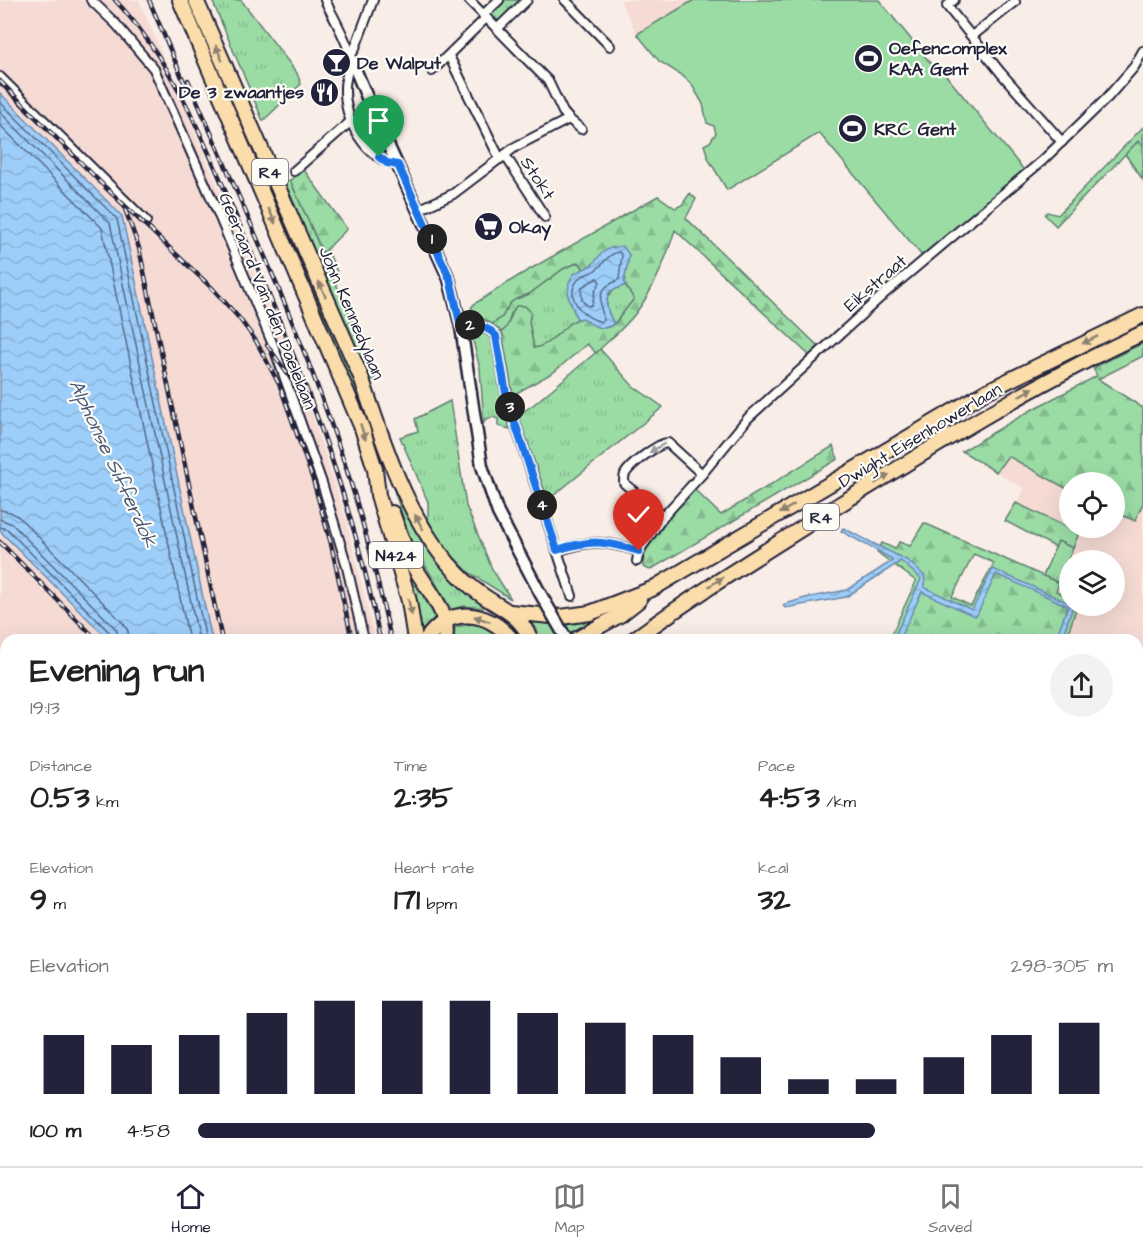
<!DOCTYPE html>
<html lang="en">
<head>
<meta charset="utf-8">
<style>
  :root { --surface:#fff; --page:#f2f2f2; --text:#222; --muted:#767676; --line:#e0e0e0; --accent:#22223b }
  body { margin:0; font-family:"Architects Daughter",sans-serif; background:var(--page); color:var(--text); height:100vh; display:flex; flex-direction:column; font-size:22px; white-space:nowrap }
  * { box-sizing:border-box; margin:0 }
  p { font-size:20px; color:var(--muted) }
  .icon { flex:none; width:33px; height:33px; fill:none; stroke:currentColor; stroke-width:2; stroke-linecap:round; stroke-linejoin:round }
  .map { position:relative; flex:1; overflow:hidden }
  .drawer { position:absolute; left:0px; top:634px; width:1143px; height:532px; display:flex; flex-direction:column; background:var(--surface); border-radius:18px 18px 0 0; box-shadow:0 6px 24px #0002 }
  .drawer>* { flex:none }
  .tools { position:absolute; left:1059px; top:472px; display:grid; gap:12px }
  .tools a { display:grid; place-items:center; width:66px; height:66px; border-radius:50%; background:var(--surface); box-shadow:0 6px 24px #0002; font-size:30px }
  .pin { position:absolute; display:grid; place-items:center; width:51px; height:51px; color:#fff; margin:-62px -26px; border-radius:50% 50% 50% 0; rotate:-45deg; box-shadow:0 0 6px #0007 }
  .pin .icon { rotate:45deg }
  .km { position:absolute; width:30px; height:30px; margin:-15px; border-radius:50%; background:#222; color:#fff; font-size:16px; line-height:30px; text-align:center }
  .round { display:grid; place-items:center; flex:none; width:63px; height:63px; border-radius:32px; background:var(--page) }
  .headline { display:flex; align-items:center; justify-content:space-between; height:102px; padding:0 30px }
  h1 { font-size:33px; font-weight:800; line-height:45px }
  .metrics { display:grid; grid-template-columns:repeat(3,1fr); gap:9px; height:102px; padding:6px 30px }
  .metrics div { display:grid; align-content:center }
  .metrics b { font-size:30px; font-weight:800 }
  .metrics small { font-size:16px; font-weight:400 }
  .metrics p { font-size:16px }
  .chart { height:168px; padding:12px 30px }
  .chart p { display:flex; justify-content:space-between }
  .chart svg { width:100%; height:108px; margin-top:6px; stroke:var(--accent); stroke-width:6 }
  ul { padding:0 30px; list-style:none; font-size:20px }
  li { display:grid; grid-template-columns:96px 72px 1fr; align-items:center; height:45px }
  li i { height:15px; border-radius:8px; background:var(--accent) }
  .tabs { display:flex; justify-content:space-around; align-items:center; height:84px; border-top:2px solid var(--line); background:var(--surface); font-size:16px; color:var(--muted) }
  .tabs a { display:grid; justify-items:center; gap:3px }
  .tabs .on { color:var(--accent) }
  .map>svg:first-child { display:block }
  .built { fill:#f5dbd4 }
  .grass { fill:url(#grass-tufts); stroke:#5e7f70; stroke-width:1.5 }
  .forest { fill:url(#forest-firs); stroke:#5e7f70; stroke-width:1.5; fill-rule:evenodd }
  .pitch { fill:#9bdca5; stroke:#5e7f70; stroke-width:1.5 }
  .water { fill:url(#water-waves); stroke:#6c89ad; stroke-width:1.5 }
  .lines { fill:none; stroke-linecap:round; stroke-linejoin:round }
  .shore { stroke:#536787; stroke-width:1.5 }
  .street-casing { stroke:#22223b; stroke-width:12 }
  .secondary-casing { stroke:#22223b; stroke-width:15 }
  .highway-casing { stroke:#22223b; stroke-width:18 }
  .street { stroke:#fdfcf7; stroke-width:8 }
  .secondary { stroke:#fdfcf7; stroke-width:10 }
  .highway { stroke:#fbddab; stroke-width:14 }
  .rail-casing { stroke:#22223b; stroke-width:4.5 }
  .rail { stroke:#fdfcf7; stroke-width:2; stroke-dasharray:7; stroke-linecap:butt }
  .secondary-bridge-casing { stroke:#22223b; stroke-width:15; stroke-linecap:butt }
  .secondary-bridge { stroke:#fdfcf7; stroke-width:10 }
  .oneway { fill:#8e8073 }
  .oneway2 { fill:#9a9aa2 }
  .route-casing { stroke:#fff; stroke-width:12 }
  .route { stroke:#1a73e8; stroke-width:8 }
  .labels { text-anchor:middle; stroke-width:4.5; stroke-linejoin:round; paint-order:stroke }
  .shield { fill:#fdfcf7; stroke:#646373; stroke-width:1.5 }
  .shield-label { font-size:16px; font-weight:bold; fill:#22223b }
  .poi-label { font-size:18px; font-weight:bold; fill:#22223b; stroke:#fdfcf7; text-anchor:start }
  .street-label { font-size:18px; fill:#22223b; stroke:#fdfcf7 }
  .water-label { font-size:20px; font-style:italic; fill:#475674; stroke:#fdfcf7 }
</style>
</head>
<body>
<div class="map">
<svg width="1143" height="1166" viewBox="0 0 1143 1166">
  <defs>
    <pattern id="grass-tufts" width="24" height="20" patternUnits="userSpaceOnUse" patternTransform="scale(1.5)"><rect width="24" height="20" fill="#9bdca5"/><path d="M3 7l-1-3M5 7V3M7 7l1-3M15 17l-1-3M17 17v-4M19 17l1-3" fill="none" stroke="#85bc8f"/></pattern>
    <pattern id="forest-firs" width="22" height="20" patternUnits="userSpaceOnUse" patternTransform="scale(1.5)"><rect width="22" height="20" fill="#9bdca5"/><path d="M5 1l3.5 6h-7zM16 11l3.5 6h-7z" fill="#85bc8f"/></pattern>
    <pattern id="water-waves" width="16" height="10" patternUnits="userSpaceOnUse" patternTransform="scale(1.5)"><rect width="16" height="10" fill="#9dcef9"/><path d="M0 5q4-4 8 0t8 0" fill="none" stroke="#87b1d6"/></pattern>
  </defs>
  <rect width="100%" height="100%" fill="#f9ede7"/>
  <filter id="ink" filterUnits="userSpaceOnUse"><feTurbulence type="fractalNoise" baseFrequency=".0167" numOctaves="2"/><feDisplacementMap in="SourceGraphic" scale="12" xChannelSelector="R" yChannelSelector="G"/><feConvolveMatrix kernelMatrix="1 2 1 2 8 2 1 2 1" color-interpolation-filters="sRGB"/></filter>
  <g filter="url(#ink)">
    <g class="built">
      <path d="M0 0H139L281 336 312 415 346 518 375 640H212L122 216 0 93Z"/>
      <path d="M620 0H694L637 34Z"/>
      <path d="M1007 456 1069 490 1070 528H1114L1115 512 1135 521 1143 503V811L1137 809V640H1066L1077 606H1114V561H1070L1069 597 1055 591 1079 533 1016 503 1025 489 996 472Z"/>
      <path d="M0 531 109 640H6V1161H389V1166H0Z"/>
    </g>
    <g class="grass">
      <path d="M212 0H241L297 73 301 84 263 121Z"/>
      <path d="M501 0H521L499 21 489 12Z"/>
      <path d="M1138 141 1143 145V180L1125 154Z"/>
      <path d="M290 180 322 252 327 249 338 274 333 277 376 371 375 379 367 382 285 183Z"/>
      <path d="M579 262 584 269 574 274 568 296 577 319C563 329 552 346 534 348L529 322 531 312 511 313 507 328 502 332 492 324 502 317 510 303 516 299 529 294 563 269Z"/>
      <path d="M626 285 634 299 614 324C603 305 602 292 626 285Z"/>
      <path d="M320 296 410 517C428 553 452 581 484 605L483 608 465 606 451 609 412 543 382 455 315 299Z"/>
      <path d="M484 333 492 339 495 345 502 394 510 429 498 426V419L493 417 486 419 484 423 480 369 473 340 475 336Z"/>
      <path d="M600 349 633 386 663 407 548 500 518 415 533 405Z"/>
      <path d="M450 401 466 506 492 569 511 599 470 573 449 553 437 536 428 520V502L400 437 418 431 415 419Z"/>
      <path d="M1058 541 1073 548 1059 583 1043 576Z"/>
      <path d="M405 565 435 617 420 633Z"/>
      <path d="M597 616 598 618 556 640H539L537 630 530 619C553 625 574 621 597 616Z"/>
      <path d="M472 624 483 626 501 640H454L455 627Z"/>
      <path d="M1143 928V974L1137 969V942Z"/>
      <path d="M988 1161H1033L1029 1166H985Z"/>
    </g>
    <g class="forest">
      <path d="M1143 127V145L1138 141 1056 226 1045 215 1047 212 1058 215Z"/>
      <path d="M304 170 347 229 323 253 290 180Z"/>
      <path d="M690 193 696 199 686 218 819 347 810 356 675 230C666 258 656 285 638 310 627 326 610 339 596 353L587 344 554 372 513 395 502 332C510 326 510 315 516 306H525L531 312 529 322 534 348C555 345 564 320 583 318 612 340 615 321 634 299L624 283 629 255 600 257 592 265 584 269 579 262 563 269 529 294 516 299 510 303 502 317 492 324 474 314 471 308 474 304 520 275 658 196 675 208 682 205Z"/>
      <path d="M1143 343V356L1098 379 1143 408V503L1135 521 1115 512 1114 483H1070L1069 490 1008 456 996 472 962 451 1033 409 1097 376 1093 368Z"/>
      <path d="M833 446 838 459 650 570 643 567C643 536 675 510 695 490L721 515Z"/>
      <path d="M1016 503 1079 533 1073 548 1058 541 1055 547 1005 521Z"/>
      <path d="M924 523 1059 583 1056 591 1069 597 1070 606H1077L1066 640H889L916 581 877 552 882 543 895 549 899 542 910 546ZM974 554 994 563 971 606 952 597Z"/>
      <path d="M1137 822 1143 823 1142 902 1137 900Z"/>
      <path d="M1143 1043V1072L1137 1079V1069L1140 1065C1136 1056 1137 1052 1143 1043Z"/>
      <path d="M649 1161H684L687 1166H652Z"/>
      <path d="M702 1161H763L764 1166H705Z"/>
    </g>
    <path class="pitch" d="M694 0H879L932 65 939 67 1024 170 923 257 819 133 727 190 709 160 704 145 710 142 716 133 714 126 707 123 703 104 692 85 683 76 659 61 637 34Z"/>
    <g class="water">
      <path d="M0 93 122 216 212 640H109L0 531Z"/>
      <path d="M623 246 629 255 624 283 626 285 610 291C603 302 608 314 614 324 601 332 593 326 583 318L577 319 568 296 569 282 574 274 592 265 601 254 610 248Z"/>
      <path d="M843 528 908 561 925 576 924 587 972 610 993 569 1069 603 1070 606 1073 607 1061 640H1055L1068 606 996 574 977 615 974 616 922 592 899 640H893L921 579 901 561 846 597 785 608 783 605 805 598 847 590 892 561V559L841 531Z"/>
    </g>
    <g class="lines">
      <g class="shore">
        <path d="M0 102 117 219 206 640"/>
        <path d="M0 112 110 223 199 640"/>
        <path d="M0 125 102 228 189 640"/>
        <path d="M619 252 622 255 619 279C615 282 610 284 606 287 597 296 601 309 604 320L602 322C585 319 564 299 577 281 581 274 591 274 597 269 606 262 607 254 619 252Z"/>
        <path d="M597 278 600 282 595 291 592 305 589 306C580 303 581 294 582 287Z"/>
        <path d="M0 510 10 512 19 517 123 623 128 631 129 640"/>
        <path d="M0 519 12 524 116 629 120 640"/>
        <path d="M0 527 7 529 111 634 113 640"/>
      </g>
      <defs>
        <g id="street">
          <path d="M91 0 116 24 154 69 218 213 273 345 322 483 346 563 364 640"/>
          <path d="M325 0C332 15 347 40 350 55 351 65 345 77 345 87 344 120 364 158 398 165"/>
          <path d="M565 0 610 46"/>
          <path d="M954 0 947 6 1001 73 1062 142"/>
          <path d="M483 15 499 0"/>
          <path d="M497 29 527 0"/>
          <path d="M972 36 1015 2"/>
          <path d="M449 56 500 159"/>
          <path d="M350 57 355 48 373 0"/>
          <path d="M432 71 486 18"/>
          <path d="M0 77 146 221"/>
          <path d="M569 119 581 129"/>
          <path d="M505 155 545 217"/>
          <path d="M294 171 350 122"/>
          <path d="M418 210 453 194 515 147 569 119 563 112 548 81 469 0"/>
          <path d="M461 327C474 324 487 325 496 336L507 399 572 596"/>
          <path d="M663 517 624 483C624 481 624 476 625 474 630 465 658 443 668 443L702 474"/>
          <path d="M557 551C592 539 604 541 639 551"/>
          <path d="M637 561 639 551 663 517 702 474 748 418 884 294 1042 161 1107 98 1134 67 1143 51"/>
          <path d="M1137 930 1143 915"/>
          <path d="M0 1025 6 1023"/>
          <path d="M1137 1118 1143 1124"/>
          <path d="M598 1161 601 1166"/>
        </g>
        <g id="secondary">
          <path d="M350 57 375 116 449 279 461 327 482 466 498 513 540 593"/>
          <path d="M770 1161 771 1166"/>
        </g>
        <g id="highway">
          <path d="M180 0 362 428 375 469 378 495 409 601 415 640"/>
          <path d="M196 0 361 377C382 437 401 502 440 553 450 566 462 579 474 589 497 608 518 610 531 640"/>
          <path d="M392 513C398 529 403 545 411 561 424 586 451 611 445 640"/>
          <path d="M510 612 561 617 590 613 652 589 987 391 1143 315"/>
          <path d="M426 640C449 605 488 610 512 640"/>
          <path d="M575 640 620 615 639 600"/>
          <path d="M633 640C700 591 771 548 842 503 941 442 1037 382 1143 333"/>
          <path d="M430 1166 431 1161"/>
          <path d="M451 1166V1161"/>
        </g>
      </defs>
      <use href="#street" class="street-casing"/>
      <use href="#secondary" class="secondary-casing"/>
      <use href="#highway" class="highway-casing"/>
      <use href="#street" class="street"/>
      <use href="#secondary" class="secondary"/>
      <use href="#highway" class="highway"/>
      <defs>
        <g id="rail">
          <path d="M115 0C177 66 208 151 243 233 300 367 353 497 380 640"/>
          <path d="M149 0 187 89"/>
          <path d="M188 80C240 201 297 322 339 447 361 510 377 575 391 640"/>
          <path d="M0 81 105 187 213 289 239 318 256 341 280 386 313 480 331 544 352 640"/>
          <path d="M125 209 139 248 222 640"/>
          <path d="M267 345 289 376 308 407"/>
          <path d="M0 542 97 640"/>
          <path d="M396 1166V1161"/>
          <path d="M405 1166 406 1161"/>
        </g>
      </defs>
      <use href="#rail" class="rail-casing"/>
      <use href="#rail" class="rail"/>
      <defs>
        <path id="secondary-bridge" d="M540 593 567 640"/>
      </defs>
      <use href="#secondary-bridge" class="secondary-bridge-casing"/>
      <use href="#secondary-bridge" class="secondary-bridge"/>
    </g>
    <defs><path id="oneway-solid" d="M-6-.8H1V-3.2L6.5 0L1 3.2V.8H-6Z" transform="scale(1.5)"/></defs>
    <g class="oneway">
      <use href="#oneway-solid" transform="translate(219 53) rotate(-113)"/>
      <use href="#oneway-solid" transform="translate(272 216) rotate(66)"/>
      <use href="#oneway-solid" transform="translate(322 289) rotate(-114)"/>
      <use href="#oneway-solid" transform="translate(1090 340) rotate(154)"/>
      <use href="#oneway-solid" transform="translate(1026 392) rotate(-29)"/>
      <use href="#oneway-solid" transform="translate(363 432) rotate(72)"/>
      <use href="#oneway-solid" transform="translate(882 479) rotate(-32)"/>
      <use href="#oneway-solid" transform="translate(787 509) rotate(149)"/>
      <use href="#oneway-solid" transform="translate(419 522) rotate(-119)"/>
      <use href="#oneway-solid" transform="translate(716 582) rotate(-32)"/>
      <use href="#oneway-solid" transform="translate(410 607) rotate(78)"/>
      <use href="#oneway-solid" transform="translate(482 619) rotate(-162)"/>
    </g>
    <use class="oneway2" href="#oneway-solid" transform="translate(657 448) rotate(150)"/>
  </g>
  <g class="lines" filter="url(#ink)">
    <defs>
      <path id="route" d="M379 157 387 163 398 165 450 279 461 327C474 324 487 325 496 336L507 399 557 550C592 539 604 541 639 551"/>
    </defs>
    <use href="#route" class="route-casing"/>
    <use href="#route" class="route"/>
  </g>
  <defs>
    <symbol id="stadium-disc" viewBox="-11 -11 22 22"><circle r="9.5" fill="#22223b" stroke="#fdfcf7"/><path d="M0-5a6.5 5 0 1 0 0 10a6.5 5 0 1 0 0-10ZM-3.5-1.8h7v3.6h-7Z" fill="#fff"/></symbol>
    <symbol id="bar-disc" viewBox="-11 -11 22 22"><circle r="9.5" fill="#22223b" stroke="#fdfcf7"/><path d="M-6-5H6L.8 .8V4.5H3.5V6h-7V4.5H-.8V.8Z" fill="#fff"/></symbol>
    <symbol id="restaurant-disc" viewBox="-11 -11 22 22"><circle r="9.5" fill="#22223b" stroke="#fdfcf7"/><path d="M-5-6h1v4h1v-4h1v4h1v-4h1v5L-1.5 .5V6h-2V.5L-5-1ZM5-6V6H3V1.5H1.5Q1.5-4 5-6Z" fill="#fff"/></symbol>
    <symbol id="supermarket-disc" viewBox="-11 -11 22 22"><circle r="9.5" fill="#22223b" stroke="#fdfcf7"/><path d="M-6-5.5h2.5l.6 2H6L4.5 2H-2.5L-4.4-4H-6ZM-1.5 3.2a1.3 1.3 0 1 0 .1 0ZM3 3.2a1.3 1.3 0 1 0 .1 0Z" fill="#fff"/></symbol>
  </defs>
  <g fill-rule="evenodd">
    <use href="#stadium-disc" x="852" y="42" width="33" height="33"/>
    <use href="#bar-disc" x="320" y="46" width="33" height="33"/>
    <use href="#restaurant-disc" x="308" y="76" width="33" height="33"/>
    <use href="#stadium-disc" x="836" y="112" width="33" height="33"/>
    <use href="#supermarket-disc" x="472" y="210" width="33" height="33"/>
  </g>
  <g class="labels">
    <g class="shield">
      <rect x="252" y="159" width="36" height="26" rx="4.5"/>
      <rect x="803" y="504" width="36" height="26" rx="4.5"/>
      <rect x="369" y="542" width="54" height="26" rx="4.5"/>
    </g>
    <g class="shield-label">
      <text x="270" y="178">R4</text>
      <text x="821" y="523">R4</text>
      <text x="396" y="561">N424</text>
    </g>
    <g class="poi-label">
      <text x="889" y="54">Oefencomplex<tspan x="889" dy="21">KAA Gent</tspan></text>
      <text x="357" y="69">De Walput</text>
      <text x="304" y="98" text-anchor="end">De 3 zwaantjes</text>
      <text x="874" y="135">KRC Gent</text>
      <text x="509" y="233">Okay</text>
    </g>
    <g class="street-label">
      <text transform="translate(538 178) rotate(57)" y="6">Stokt</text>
      <text transform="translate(875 283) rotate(-41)" y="6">Eikstraat</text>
      <text transform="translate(268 301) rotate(68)" y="6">Geeraard Van den Daelelaan</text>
      <text transform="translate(352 313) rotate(67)" y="6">John Kennedylaan</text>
      <text transform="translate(920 435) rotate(-31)" y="6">Dwight Eisenhowerlaan</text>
    </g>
    <g class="water-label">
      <text transform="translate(114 463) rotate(65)" y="7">Alphonse Sifferdok</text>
    </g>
  </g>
</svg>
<div class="tools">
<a><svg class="icon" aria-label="locate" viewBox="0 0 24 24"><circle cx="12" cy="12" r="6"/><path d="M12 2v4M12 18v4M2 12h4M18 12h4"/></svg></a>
<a><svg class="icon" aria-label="layers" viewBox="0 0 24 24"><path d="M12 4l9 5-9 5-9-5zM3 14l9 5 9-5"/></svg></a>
</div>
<div class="pin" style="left:379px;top:157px;background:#1e9e55"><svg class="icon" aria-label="arrive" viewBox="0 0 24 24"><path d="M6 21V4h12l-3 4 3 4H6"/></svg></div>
<div class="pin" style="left:639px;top:551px;background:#d93025"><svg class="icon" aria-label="check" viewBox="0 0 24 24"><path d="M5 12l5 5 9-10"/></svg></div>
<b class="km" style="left:432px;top:239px">1</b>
<b class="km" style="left:470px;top:325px">2</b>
<b class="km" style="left:510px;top:407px">3</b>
<b class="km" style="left:542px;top:505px">4</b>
<section class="drawer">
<div class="headline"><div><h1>Evening run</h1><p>19:13</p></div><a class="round"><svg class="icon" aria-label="share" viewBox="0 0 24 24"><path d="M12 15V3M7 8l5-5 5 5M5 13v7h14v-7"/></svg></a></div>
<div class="metrics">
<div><p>Distance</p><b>0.53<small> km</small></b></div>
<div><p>Time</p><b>2:35</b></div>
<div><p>Pace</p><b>4:53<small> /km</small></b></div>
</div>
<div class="metrics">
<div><p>Elevation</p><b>9<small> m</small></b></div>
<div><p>Heart rate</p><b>171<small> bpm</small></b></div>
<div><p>kcal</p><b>32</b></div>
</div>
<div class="chart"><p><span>Elevation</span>298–305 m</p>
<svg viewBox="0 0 160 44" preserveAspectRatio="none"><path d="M5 44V20M15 44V24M25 44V20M35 44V11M45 44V6M55 44V6M65 44V6M75 44V11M85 44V15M95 44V20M105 44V29M115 44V38M125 44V38M135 44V29M145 44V20M155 44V15"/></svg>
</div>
<ul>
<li><b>100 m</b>4:58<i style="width:74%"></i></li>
</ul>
</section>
</div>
<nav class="tabs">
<a class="on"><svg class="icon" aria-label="home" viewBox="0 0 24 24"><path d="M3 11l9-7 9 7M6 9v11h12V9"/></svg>Home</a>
<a><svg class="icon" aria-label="map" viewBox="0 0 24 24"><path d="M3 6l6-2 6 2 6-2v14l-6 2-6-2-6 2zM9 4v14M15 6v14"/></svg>Map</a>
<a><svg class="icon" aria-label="saved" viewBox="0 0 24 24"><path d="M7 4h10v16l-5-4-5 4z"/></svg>Saved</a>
</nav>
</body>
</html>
